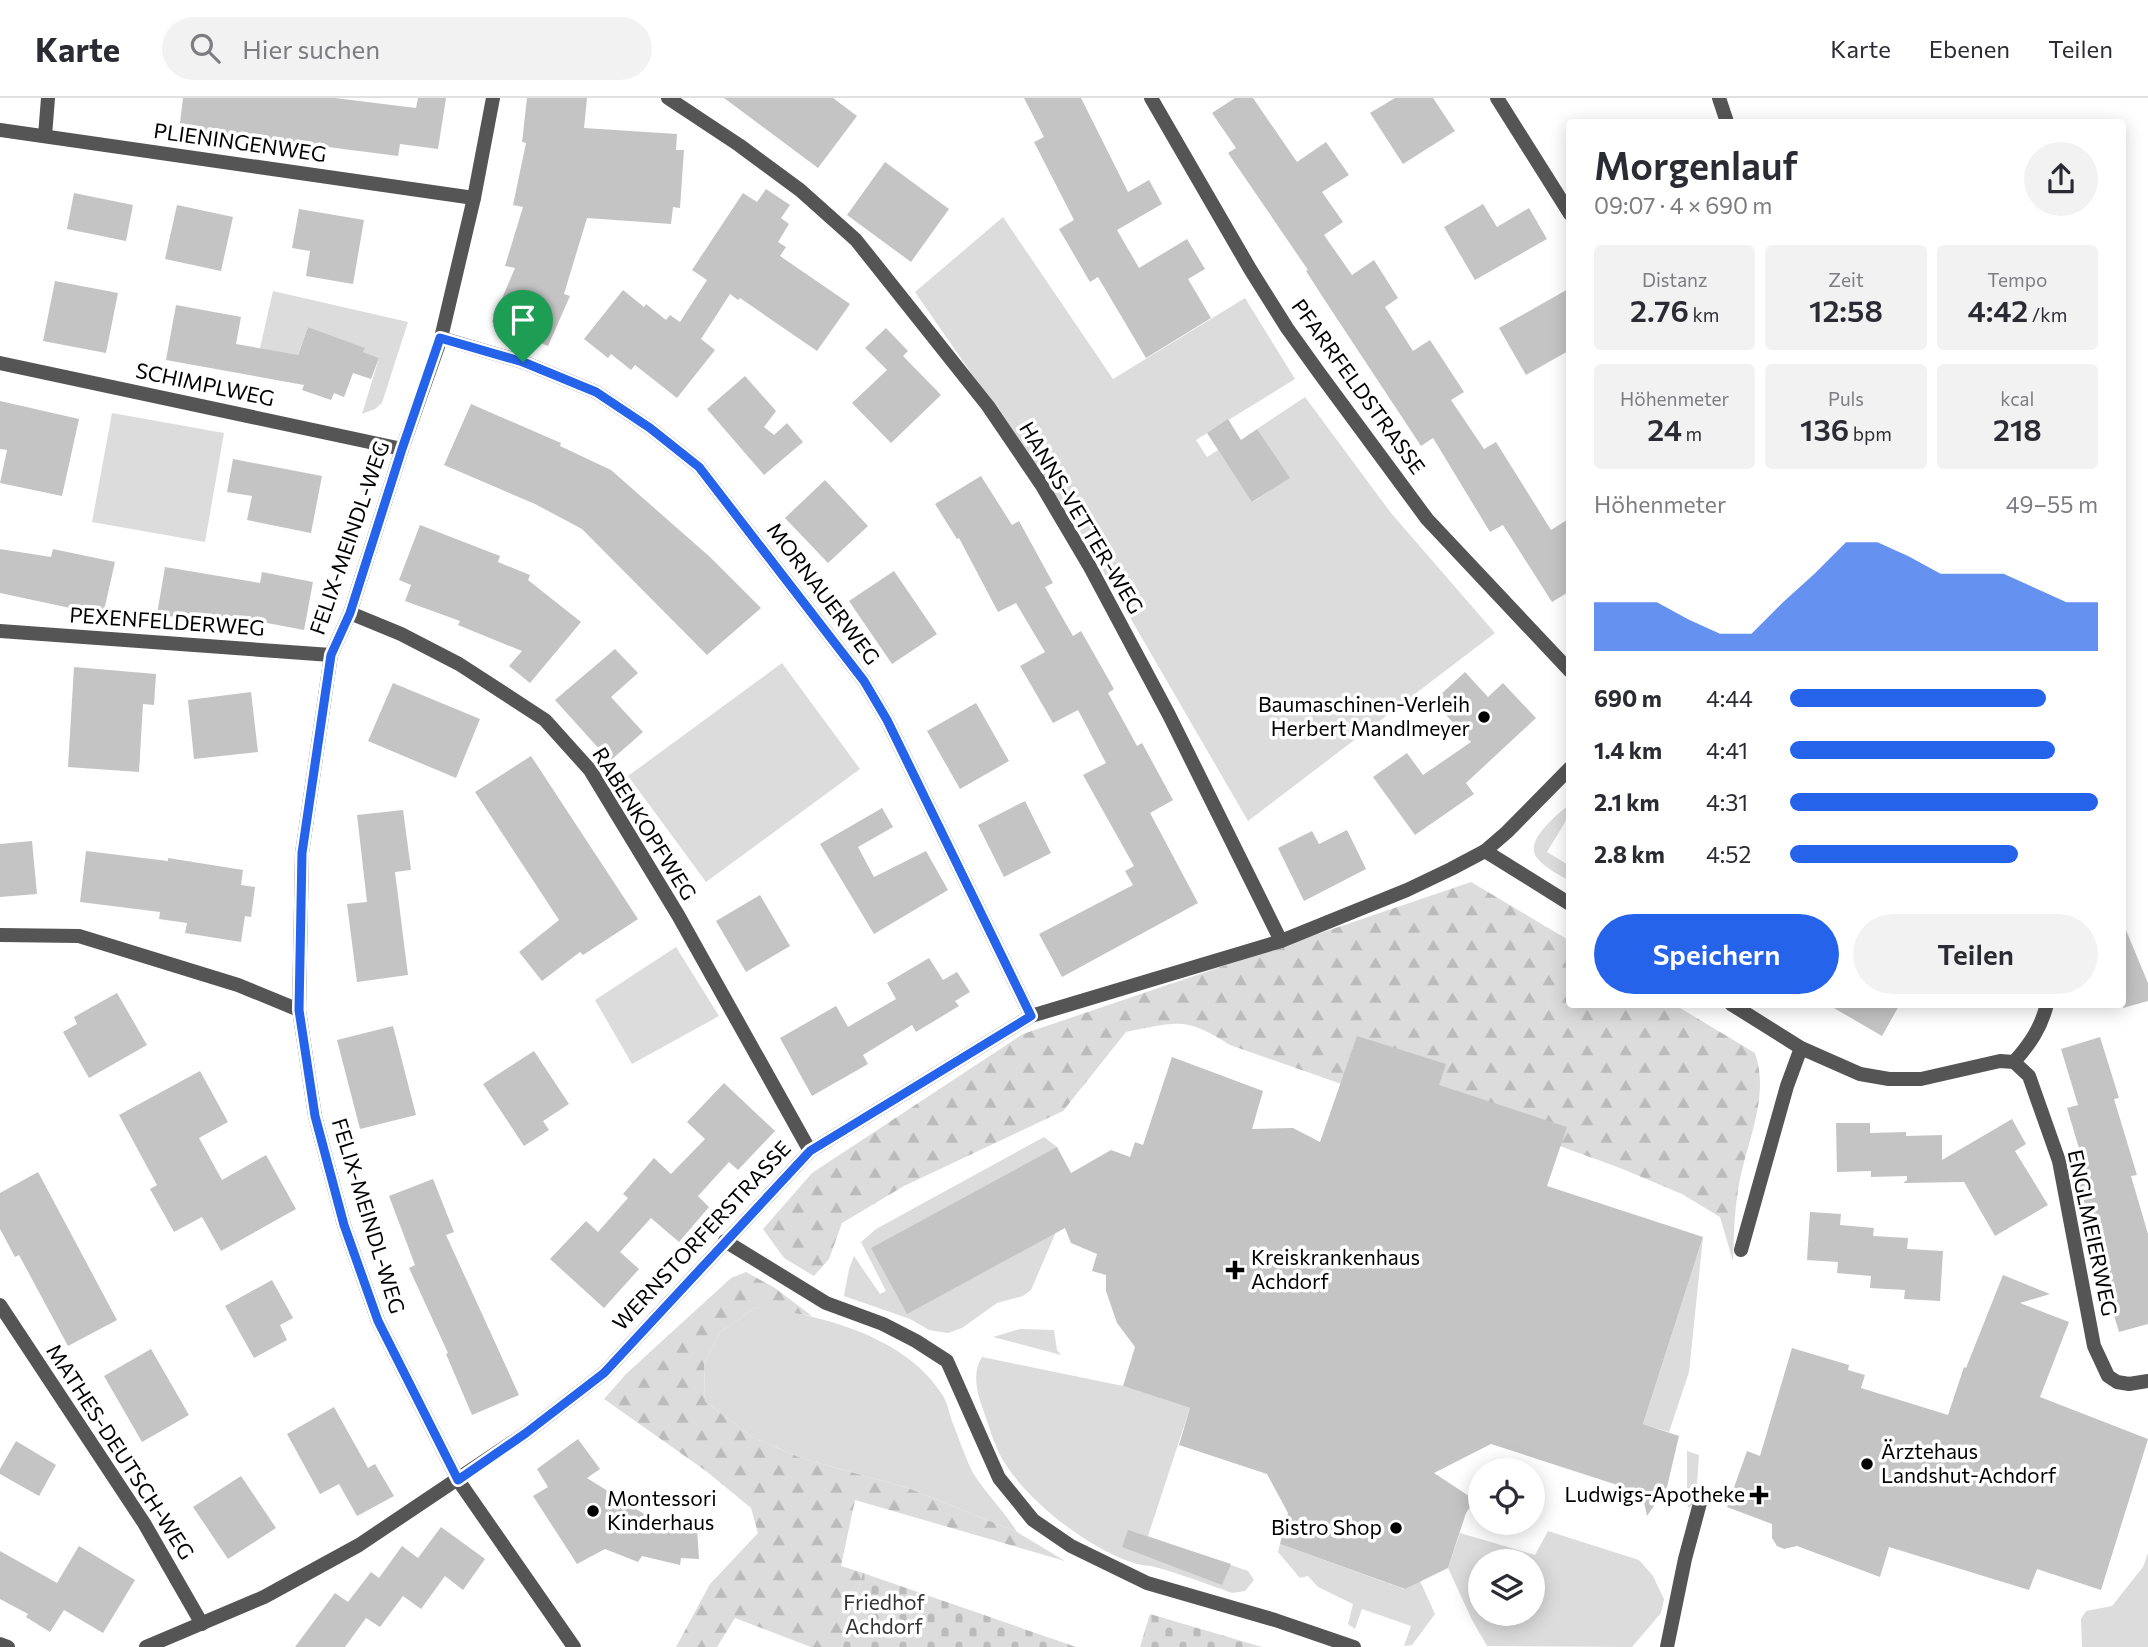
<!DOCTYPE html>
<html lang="de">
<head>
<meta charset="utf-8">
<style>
  :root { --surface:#fff; --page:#f2f2f3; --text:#2b2b33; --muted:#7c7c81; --line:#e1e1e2; --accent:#2563eb }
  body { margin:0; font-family:Commissioner,sans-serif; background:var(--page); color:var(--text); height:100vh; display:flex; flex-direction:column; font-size:26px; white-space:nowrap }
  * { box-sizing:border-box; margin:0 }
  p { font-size:23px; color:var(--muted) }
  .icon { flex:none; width:38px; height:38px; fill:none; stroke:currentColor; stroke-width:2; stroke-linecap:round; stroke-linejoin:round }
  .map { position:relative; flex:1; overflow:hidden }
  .details { position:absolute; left:1566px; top:21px; width:560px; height:889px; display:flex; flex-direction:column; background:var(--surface); border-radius:7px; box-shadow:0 4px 18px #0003 }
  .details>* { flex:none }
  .fabs { position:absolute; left:1468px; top:1360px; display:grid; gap:14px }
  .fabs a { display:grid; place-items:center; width:77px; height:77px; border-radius:50%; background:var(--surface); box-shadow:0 4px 18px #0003; font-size:35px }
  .pin { position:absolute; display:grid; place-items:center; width:60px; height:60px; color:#fff; margin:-72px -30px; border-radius:50% 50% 50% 0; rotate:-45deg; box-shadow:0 0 7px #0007 }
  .pin .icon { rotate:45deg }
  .round { display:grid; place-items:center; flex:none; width:74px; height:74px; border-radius:37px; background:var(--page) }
  .summary { display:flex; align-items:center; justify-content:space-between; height:119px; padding:0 28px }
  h1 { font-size:38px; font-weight:600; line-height:52px }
  .stats { display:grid; grid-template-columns:repeat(3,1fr); gap:10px; height:119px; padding:7px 28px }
  .stats div { display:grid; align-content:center; border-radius:7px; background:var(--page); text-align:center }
  .stats b { font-size:30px; font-weight:600 }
  .stats small { font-size:19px; font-weight:400 }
  .stats p { font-size:19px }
  .chart { height:196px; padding:14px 28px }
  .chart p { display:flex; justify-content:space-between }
  .chart svg { width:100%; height:126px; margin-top:7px; fill:var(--accent); opacity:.7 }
  .primary-button { display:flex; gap:14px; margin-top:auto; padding:14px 28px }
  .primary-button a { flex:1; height:80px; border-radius:42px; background:var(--accent); color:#fff; font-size:28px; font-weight:600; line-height:80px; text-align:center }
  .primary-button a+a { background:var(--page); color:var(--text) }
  ul { padding:0 28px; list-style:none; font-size:23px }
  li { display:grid; grid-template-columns:112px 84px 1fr; align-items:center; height:52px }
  li i { height:18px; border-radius:9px; background:var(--accent) }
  header { display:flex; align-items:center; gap:42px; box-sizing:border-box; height:98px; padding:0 35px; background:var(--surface); border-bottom:2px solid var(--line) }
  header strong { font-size:33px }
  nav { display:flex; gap:38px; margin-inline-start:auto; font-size:24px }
  .search { width:490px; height:63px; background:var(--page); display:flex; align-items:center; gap:18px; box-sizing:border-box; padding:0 24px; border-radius:38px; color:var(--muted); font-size:26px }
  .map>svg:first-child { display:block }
  .green { fill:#dcdcdc; fill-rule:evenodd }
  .forest { fill:url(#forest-firs) }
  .cemetery { fill:url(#cemetery-stones) }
  .building { fill:#c4c4c4 }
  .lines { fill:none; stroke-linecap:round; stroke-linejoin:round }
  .minor { stroke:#555; stroke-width:14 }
  .route-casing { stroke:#fff; stroke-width:14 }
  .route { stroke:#2563eb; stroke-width:9 }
  .poi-dot { fill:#000; stroke:#fff; stroke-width:2.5 }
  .labels { text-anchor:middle; stroke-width:7; stroke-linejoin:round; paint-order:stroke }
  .street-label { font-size:21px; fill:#000; stroke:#fff }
  .poi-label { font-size:21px; fill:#000; stroke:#fff; text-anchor:end }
  .park-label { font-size:21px; fill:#333; stroke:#fff }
</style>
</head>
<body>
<header>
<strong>Karte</strong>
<div class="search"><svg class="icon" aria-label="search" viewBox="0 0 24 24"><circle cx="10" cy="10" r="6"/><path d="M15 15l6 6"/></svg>Hier suchen</div>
<nav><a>Karte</a><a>Ebenen</a><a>Teilen</a></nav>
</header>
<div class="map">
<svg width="2148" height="1549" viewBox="0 0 2148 1549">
  <defs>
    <pattern id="forest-firs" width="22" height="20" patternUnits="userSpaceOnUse" patternTransform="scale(1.75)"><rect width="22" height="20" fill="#dcdcdc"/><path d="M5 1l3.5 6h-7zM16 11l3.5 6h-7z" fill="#bbb"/></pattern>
    <pattern id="cemetery-stones" width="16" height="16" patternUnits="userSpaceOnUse" patternTransform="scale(1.75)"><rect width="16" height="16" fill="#dcdcdc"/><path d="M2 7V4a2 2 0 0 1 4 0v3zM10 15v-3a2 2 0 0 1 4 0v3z" fill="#bbb"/></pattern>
  </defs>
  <rect width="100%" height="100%" fill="#fff"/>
  <g class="green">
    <path d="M1003 119 1113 281 1245 200 1295 281 1196 342 1207 359 1218 352 1253 404 1289 380 1257 331 1305 299 1391 415 1495 535 1248 723 1077 428 915 194Z"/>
    <path d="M273 193 408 224 382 305 375 311 362 316 379 260 363 254 364 250 308 229 294 267 260 250Z"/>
    <path d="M112 315 224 335 205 444 92 424Z"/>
    <path d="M782 565 860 671 706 784 628 678Z"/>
    <path d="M1570 706V716L1547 754 1570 768V783C1559 777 1545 770 1537 760 1523 743 1558 716 1570 706Z"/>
    <path d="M676 849 719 918 632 966 595 902Z"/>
    <path d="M1044 1039 1057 1049 1056 1134 1031 1192 1023 1198 997 1205 962 1230 948 1235 929 1232 910 1221 844 1198 849 1171 854 1158 880 1196 886 1193 861 1144 876 1131Z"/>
    <path d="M1703 1139 1689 1274 1669 1334 1643 1326Z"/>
    <path d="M756 1209C820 1216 908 1239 943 1298 948 1306 949 1315 952 1323 958 1338 967 1365 975 1378 987 1397 1005 1414 1017 1434L908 1390 801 1360 752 1339 705 1303 704 1267 719 1235Z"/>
    <path d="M1020 1231 1054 1232 1057 1252 1061 1257 993 1239Z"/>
    <path d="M982 1259 1123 1288 1190 1310 1148 1438 1248 1473 1254 1482 1245 1493 1232 1495C1207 1486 1181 1476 1155 1469 1149 1467 1141 1468 1134 1465 1088 1451 1021 1399 999 1355 994 1344 990 1332 986 1320 979 1300 970 1278 982 1259Z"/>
    <path d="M1687 1353 1699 1357 1696 1402 1689 1410 1687 1407Z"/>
    <path d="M1548 1433 1639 1462 1653 1478 1664 1501 1661 1515 1632 1549 1487 1548 1472 1522 1448 1470 1460 1435 1535 1457ZM1480 1463H1533V1516H1480Z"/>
    <path d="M1280 1446 1404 1491 1420 1483 1435 1516 1412 1547 1404 1548 1411 1528 1362 1511 1355 1531 1348 1526 1353 1506 1318 1489 1308 1478 1300 1480 1278 1454Z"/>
    <path d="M2148 1455V1549H2082L2081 1521 2086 1513 2112 1508 2143 1469Z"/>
  </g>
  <g class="forest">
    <path d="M1471 784 1570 843V906L1675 907 1755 955C1771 1001 1744 1048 1738 1093 1734 1116 1734 1140 1733 1163L1720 1119 1682 1096 1620 1070 1445 1006 1413 1011 1230 947C1185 918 1176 924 1126 934L1063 1013 904 1088 842 1125 829 1161 814 1178 784 1160 763 1131 812 1075 1023 936Z"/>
    <path d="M746 1174 775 1190 812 1218 756 1209 719 1235 704 1267 705 1303 752 1339 801 1360 908 1390 1017 1434 1065 1463 855 1402 841 1468 863 1475 841 1549H811L735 1520 717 1549H676L710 1486 758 1435 751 1410 706 1373 604 1301 626 1276 731 1180Z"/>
  </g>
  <g class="cemetery">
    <path d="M863 1475 1076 1549H841Z"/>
    <path d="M1150 1516 1262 1549H1140Z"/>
  </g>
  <g class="building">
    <path d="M183 0H335L416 10 418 0H446L438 51 400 46 398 58 204 33 203 36 179 33Z"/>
    <path d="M527 0H587L584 30 677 36 676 52H684L680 110 673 109 671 126 587 120 564 196 570 198 548 248 492 224 515 170 505 168 523 109 513 107 526 45 522 44Z"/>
    <path d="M724 0H833L857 18 818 70Z"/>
    <path d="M1024 0H1081L1128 94 1149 82 1162 106 1117 132 1139 170 1187 141 1205 171 1188 181 1211 220 1146 260 1098 179 1090 184 1059 131 1074 122 1034 44 1044 39Z"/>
    <path d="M1235 0H1253L1297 64 1326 44 1349 77 1322 94 1343 124 1324 137 1352 177 1374 162 1398 200 1385 209 1413 253 1430 242 1464 294 1451 302 1484 351 1496 344 1551 432 1570 420V493L1552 504 1503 427 1490 434 1433 340 1421 348 1324 201 1306 173 1308 172 1228 55 1236 50 1212 15Z"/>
    <path d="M1395 0H1433L1455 33 1403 66 1370 15Z"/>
    <path d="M885 64 949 111 911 164 847 117Z"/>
    <path d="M766 91 790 107 781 120 789 126 778 144 786 149 780 158 850 206 817 253 740 200 738 202 730 196 701 241 715 252 677 300 635 267 631 272 611 256 608 260 584 241 623 192 644 209 646 206 666 222 670 217 680 224 707 182 692 172 743 95 757 104Z"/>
    <path d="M74 95 133 107 126 143 67 131Z"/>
    <path d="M1483 106 1497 129 1529 110 1547 141 1475 182 1444 129Z"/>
    <path d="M177 107 233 119 221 173 165 161Z"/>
    <path d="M299 111 364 122 353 186 306 178 310 153 292 150Z"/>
    <path d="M55 183 118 195 106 255 43 243Z"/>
    <path d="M1570 190V252L1526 277 1499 230Z"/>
    <path d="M176 207 241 219 236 246 298 257 308 229 365 250 363 254 379 260 371 281 353 275 344 299 334 295 331 302 302 292 304 287 166 262Z"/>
    <path d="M886 230 908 253 903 258 941 297 891 345 852 305 887 272 865 250Z"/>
    <path d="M745 278 776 313 764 329 774 337 787 325 803 344 764 377 707 311Z"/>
    <path d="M0 303 79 321 62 398 0 385 7 352 0 351Z"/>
    <path d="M471 306 561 345 560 348 611 372 710 459 761 510 707 557 582 431 535 406 444 367Z"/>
    <path d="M1228 321 1241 342 1257 331 1290 380 1252 404 1207 335Z"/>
    <path d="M233 361 322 378 311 435 247 422 252 398 227 394Z"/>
    <path d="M981 378 1012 427 1019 423 1053 485 1045 489 1073 538 1081 533 1114 591 1108 595 1137 648 1142 645 1173 702 1150 715 1198 805 1062 879 1039 836 1133 787 1125 773 1134 768 1083 677 1106 665 1078 612 1053 625 1020 568 1045 554 1016 505 998 514 959 440 957 441 935 406Z"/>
    <path d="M825 382 868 428 828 465 785 420Z"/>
    <path d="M420 427 500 458 498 464 530 477 528 482 581 524 530 585 509 568 522 553 458 527 460 523 405 503 411 487 399 482Z"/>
    <path d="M0 451 51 459 53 451 115 464 103 517 0 495Z"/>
    <path d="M165 469 260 485 262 474 313 484 304 532 225 517 223 527 157 516Z"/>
    <path d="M894 473 937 536 892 566 849 503Z"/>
    <path d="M615 551 638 575 611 599 643 634 610 663 555 602Z"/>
    <path d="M74 569 156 576 154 607 143 606 139 674 68 669Z"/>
    <path d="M1465 574 1488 599 1503 585 1536 620 1466 685 1474 696 1415 737 1373 679 1407 655 1423 677 1471 644 1446 617 1451 612 1438 599Z"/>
    <path d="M393 585 480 621 456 680 368 643Z"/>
    <path d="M251 594 258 654 194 661 188 602Z"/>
    <path d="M976 605 1009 663 960 691 927 633Z"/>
    <path d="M531 658 638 821 583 857 580 854 542 883 519 854 559 822 475 694Z"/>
    <path d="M1025 703 1051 755 1004 779 978 727Z"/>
    <path d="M882 710 893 729 858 749 874 779 926 753 948 792 874 836 820 746Z"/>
    <path d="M403 712 411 772 395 774 408 877 357 884 347 806 367 804 357 717Z"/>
    <path d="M1347 732 1366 771 1304 803 1278 750 1312 733 1319 746Z"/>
    <path d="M32 743 37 796 0 799V746Z"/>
    <path d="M86 753 168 763V760L243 772 241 787 255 789 251 819 245 818 241 844 185 835 187 825 159 821 160 814 80 804Z"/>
    <path d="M760 797 790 848 746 874 716 823Z"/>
    <path d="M2123 825 2148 885V903L2123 910Z"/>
    <path d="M929 860 943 882 957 874 970 894 955 903 959 908 916 934 912 927 863 957 868 966 812 998 780 940 836 908 848 929 896 901 887 885Z"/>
    <path d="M117 895 147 947 89 980 63 934 77 926 74 919Z"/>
    <path d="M1827 906H1900L1882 938Z"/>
    <path d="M393 928 416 1017 360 1031 337 942Z"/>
    <path d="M1357 938 1446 966 1439 987 1567 1029 1547 1088 1703 1139 1643 1326 1679 1338 1667 1389 1647 1418 1642 1395 1491 1346 1434 1375 1475 1402 1466 1415 1448 1470 1405 1491 1280 1446 1288 1415 1267 1376 1179 1347 1190 1310 1123 1288 1135 1249 1117 1225 1106 1193V1177L1092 1173 1097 1156 1071 1145 1065 1130 907 1216 871 1150 1057 1049 1071 1075 1111 1052 1130 1059 1135 1044 1143 1047 1172 959 1263 993 1252 1031 1293 1030 1320 1044Z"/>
    <path d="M2100 939 2119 1000 2114 1001 2137 1077 2131 1078 2148 1136V1226L2119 1234 2103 1181 2095 1183 2089 1163 2100 1159 2098 1151 2104 1149 2092 1108 2086 1110 2077 1080 2087 1077 2067 1010 2078 1007 2061 951Z"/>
    <path d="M534 953 569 1006 543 1023 549 1032 524 1048 483 986Z"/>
    <path d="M200 973 228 1024 199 1040 222 1082 266 1057 296 1111 221 1153 202 1119 174 1134 150 1091 157 1087 119 1017Z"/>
    <path d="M724 985 775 1033 738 1072 729 1064 698 1098 709 1109 679 1144 651 1120 620 1154 639 1171 604 1210 550 1161 586 1123 598 1134 628 1100 623 1096 654 1060 671 1076 705 1041 687 1024Z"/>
    <path d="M2012 1021 2026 1046 2015 1053 2048 1107 1995 1138 1964 1084 1903 1085 1907 1082V1078L1871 1079V1073L1837 1074 1836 1025H1870V1035L1906 1034V1038L1942 1037V1062Z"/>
    <path d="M38 1074 117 1222 68 1248 19 1157 15 1159 0 1131V1095Z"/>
    <path d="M433 1081 454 1134 446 1137 519 1297 472 1317 446 1256 448 1255 409 1170 415 1167 389 1098Z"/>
    <path d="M1810 1114 1841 1116 1840 1127 1874 1130 1873 1138 1908 1140 1907 1151 1943 1153 1940 1203 1904 1201 1905 1192 1870 1190 1871 1178 1837 1175 1838 1164 1807 1162Z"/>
    <path d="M2003 1177 2050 1196 2020 1205 2069 1224 2040 1299 2148 1341 2101 1492 2037 1471 2029 1492 1889 1449 1880 1479 1797 1448 1784 1451 1777 1448 1772 1440V1426L1727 1409 1747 1353 1760 1358 1792 1250 1849 1267 1848 1272 1865 1277 1861 1290 1948 1317 1964 1269 1966 1270Z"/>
    <path d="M272 1182 293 1220 280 1227 287 1242 254 1260 225 1208Z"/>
    <path d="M151 1251 189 1317 142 1344 104 1278Z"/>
    <path d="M334 1309 368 1370 375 1366 394 1398 357 1418 339 1386 320 1396 287 1336Z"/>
    <path d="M578 1341 600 1371 587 1380 652 1421 677 1430H697L699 1461 681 1460 680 1467 642 1458 638 1464 605 1451 577 1466 533 1398 548 1389 537 1371Z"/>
    <path d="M16 1343 56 1367 39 1398 0 1376V1371Z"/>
    <path d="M241 1378 276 1430 228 1461 193 1409Z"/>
    <path d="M441 1429 485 1461 463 1492 445 1478 421 1511 403 1498 380 1529 366 1520 345 1549H295L335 1495 348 1504 371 1474 379 1480 402 1448 418 1460Z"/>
    <path d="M1128 1432 1231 1466 1222 1487 1122 1449Z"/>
    <path d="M79 1448 135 1482 103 1535 64 1512 50 1534 26 1519 28 1516 0 1501V1453L57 1485Z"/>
  </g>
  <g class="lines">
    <g class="minor">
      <path d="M493 0 474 100 441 240 402 351 350 515 331 557 302 755 299 912 315 1018 344 1127 378 1223 458 1382 574 1549"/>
      <path d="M668 0 739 47 800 92 856 142 988 308 1041 386 1090 469 1169 617 1281 843"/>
      <path d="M1151 0 1250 171 1287 230 1320 276 1427 421 1570 573"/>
      <path d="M1497 0 1570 116"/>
      <path d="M1719 0 1727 24"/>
      <path d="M0 32 474 100"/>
      <path d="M45 38 48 0"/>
      <path d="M441 240 523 264 596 294 650 330 699 369 864 583 887 622 1031 918"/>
      <path d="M0 265 402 351"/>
      <path d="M350 515 401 536 459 566 545 622 590 672 678 817 810 1053"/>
      <path d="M0 533 331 557"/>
      <path d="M1485 753 1570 806"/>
      <path d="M0 837 79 838 238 887 299 912"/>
      <path d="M1731 906 1801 950 1860 976 1889 981H1921L2000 963 2014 964 2029 978 2059 1063 2094 1248 2108 1278 2117 1284 2129 1286 2148 1283"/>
      <path d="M2014 964C2030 946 2041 930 2047 906"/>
      <path d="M725 1143 826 1205 883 1226 916 1243 947 1263 999 1380 1033 1422 1071 1448 1147 1485 1275 1522 1354 1549"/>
      <path d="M1741 1152 1787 988 1801 950"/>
      <path d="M0 1207 144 1425 202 1526"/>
      <path d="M0 1546 8 1549"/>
      <path d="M146 1549 264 1499 359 1447 526 1335 604 1275 810 1053 1031 918 1281 843 1407 792 1451 771 1485 753 1507 734 1570 670"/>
      <path d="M1667 1549 1685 1461 1700 1405"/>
    </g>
  </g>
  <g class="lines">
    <defs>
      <path id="route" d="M440 240 523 264 596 294 650 330 699 369 864 583 887 622 1031 918 810 1053 604 1275 526 1335 458 1382 378 1223 344 1127 315 1018 299 912 302 755 331 557 350 515 402 351Z"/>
    </defs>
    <use href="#route" class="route-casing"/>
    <use href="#route" class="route"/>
  </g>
  <g class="poi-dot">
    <circle cx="1484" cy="619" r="7"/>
    <path d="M1231.5 1161.5h7v7h7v7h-7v7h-7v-7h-7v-7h7z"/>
    <circle cx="1867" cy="1366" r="7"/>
    <path d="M1755.5 1386.5h7v7h7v7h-7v7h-7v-7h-7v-7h7z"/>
    <circle cx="593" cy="1413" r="7"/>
    <circle cx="1396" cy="1430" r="7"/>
  </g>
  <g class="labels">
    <g class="street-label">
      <text transform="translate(240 45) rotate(8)" y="7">PLIENINGENWEG</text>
      <text transform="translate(205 287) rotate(12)" y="7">SCHIMPLWEG</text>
      <text transform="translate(1358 289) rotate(54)" y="7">PFARRFELDSTRASSE</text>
      <text transform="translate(1081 420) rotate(59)" y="7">HANNS-VETTER-WEG</text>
      <text transform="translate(350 440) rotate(-71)" y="7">FELIX-MEINDL-WEG</text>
      <text transform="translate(823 496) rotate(53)" y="7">MORNAUERWEG</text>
      <text transform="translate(167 524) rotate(4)" y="7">PEXENFELDERWEG</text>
      <text transform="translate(644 726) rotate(58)" y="7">RABENKOPFWEG</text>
      <text transform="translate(368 1118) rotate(73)" y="7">FELIX-MEINDL-WEG</text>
      <text transform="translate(2092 1135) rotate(78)" y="7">ENGLMEIERWEG</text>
      <text transform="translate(702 1138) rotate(-47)" y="7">WERNSTORFERSTRASSE</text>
      <text transform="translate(120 1354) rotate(57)" y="7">MATHES-DEUTSCH-WEG</text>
    </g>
    <g class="poi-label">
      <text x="1470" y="614">Baumaschinen-Verleih<tspan x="1470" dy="24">Herbert Mandlmeyer</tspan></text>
      <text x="1251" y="1167" text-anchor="start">Kreiskrankenhaus<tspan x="1251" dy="24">Achdorf</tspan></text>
      <text x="1881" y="1361" text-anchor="start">Ärztehaus<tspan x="1881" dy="24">Landshut-Achdorf</tspan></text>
      <text x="1745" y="1404">Ludwigs-Apotheke</text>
      <text x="607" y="1408" text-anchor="start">Montessori<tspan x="607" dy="24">Kinderhaus</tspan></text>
      <text x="1382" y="1437">Bistro Shop</text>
    </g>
    <g class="park-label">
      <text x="884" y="1512">Friedhof<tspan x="884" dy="24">Achdorf</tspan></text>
    </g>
  </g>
</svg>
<div class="fabs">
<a><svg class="icon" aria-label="locate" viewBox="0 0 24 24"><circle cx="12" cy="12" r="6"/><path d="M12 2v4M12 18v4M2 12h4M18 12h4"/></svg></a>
<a><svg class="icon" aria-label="layers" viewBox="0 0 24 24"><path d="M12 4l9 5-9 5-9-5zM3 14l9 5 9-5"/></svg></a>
</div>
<div class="pin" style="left:523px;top:264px;background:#1e9e55"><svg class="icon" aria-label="arrive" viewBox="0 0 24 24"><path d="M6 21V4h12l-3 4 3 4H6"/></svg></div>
<section class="details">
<div class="summary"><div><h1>Morgenlauf</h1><p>09:07 · 4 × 690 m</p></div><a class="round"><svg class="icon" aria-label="share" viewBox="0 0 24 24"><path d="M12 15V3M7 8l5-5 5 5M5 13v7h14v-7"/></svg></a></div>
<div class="stats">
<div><p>Distanz</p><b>2.76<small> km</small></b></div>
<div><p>Zeit</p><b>12:58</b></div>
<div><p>Tempo</p><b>4:42<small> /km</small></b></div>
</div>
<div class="stats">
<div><p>Höhenmeter</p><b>24<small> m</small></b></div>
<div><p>Puls</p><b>136<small> bpm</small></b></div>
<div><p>kcal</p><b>218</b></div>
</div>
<div class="chart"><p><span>Höhenmeter</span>49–55 m</p>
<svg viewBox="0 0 160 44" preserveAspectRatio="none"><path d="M0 44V27L10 27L20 27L30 33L40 38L50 38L60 27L70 17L80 6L90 6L100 11L110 17L120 17L130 17L140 22L150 27L160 27V44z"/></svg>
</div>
<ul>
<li><b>690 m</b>4:44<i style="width:83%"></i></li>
<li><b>1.4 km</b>4:41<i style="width:86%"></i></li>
<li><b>2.1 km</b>4:31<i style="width:100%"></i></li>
<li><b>2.8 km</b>4:52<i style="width:74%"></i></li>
</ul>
<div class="primary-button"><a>Speichern</a><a>Teilen</a></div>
</section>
</div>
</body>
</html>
